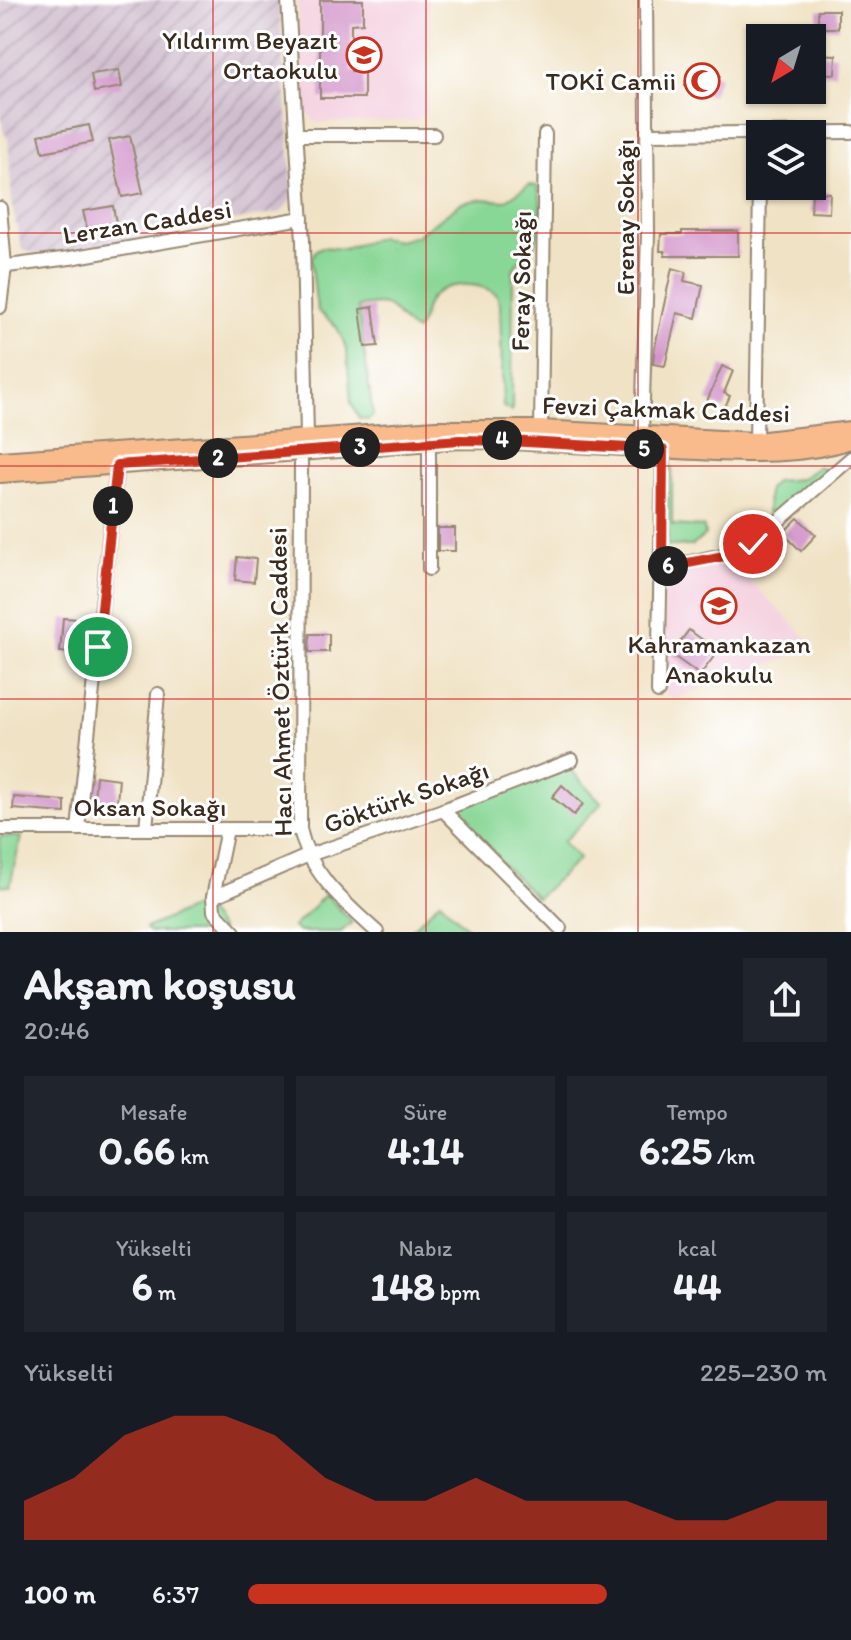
<!DOCTYPE html>
<html lang="tr">
<head>
<meta charset="utf-8">
<style>
  :root { --surface:#171b24; --page:#20242c; --text:#f1f3f6; --muted:#9ea1a6; --accent:#c8321e }
  body { margin:0; font-family:Itim,sans-serif; background:var(--page); color:var(--text); height:100vh; display:flex; flex-direction:column; font-size:30px; white-space:nowrap }
  * { box-sizing:border-box; margin:0 }
  p { font-size:26px; color:var(--muted) }
  .icon { flex:none; width:44px; height:44px; fill:none; stroke:currentColor; stroke-width:2; stroke-linecap:round; stroke-linejoin:round }
  .map { position:relative; height:932px; overflow:hidden }
  .side { display:flex; flex-direction:column; background:var(--surface); flex:1 }
  .side>* { flex:none }
  .needle { width:52px; rotate:218deg }
  .tools { position:absolute; left:746px; top:24px; display:grid; gap:16px }
  .tools a { display:grid; place-items:center; width:80px; height:80px; border-radius:0px; background:var(--surface); box-shadow:0 2px 6px #0004; font-size:40px }
  .pin { position:absolute; display:grid; place-items:center; width:68px; height:68px; color:#fff; margin:-34px; border:4px solid #fff; border-radius:50%; box-shadow:0 2px 8px #0007 }
  .km { position:absolute; width:40px; height:40px; margin:-20px; border-radius:50%; background:#222; color:#fff; font-size:22px; line-height:40px; text-align:center }
  .round { display:grid; place-items:center; flex:none; width:84px; height:84px; border-radius:0px; background:var(--page) }
  .summary { display:flex; align-items:center; justify-content:space-between; height:136px; padding:0 24px }
  h1 { font-size:44px; font-weight:700; line-height:60px }
  .stats { display:grid; grid-template-columns:repeat(3,1fr); gap:12px; height:136px; padding:8px 24px }
  .stats div { display:grid; align-content:center; border-radius:0px; background:var(--page); text-align:center }
  .stats b { font-size:40px; font-weight:700 }
  .stats small { font-size:22px; font-weight:400 }
  .stats p { font-size:22px }
  .chart { height:224px; padding:16px 24px }
  .chart p { display:flex; justify-content:space-between }
  .chart svg { width:100%; height:144px; margin-top:8px; fill:var(--accent); opacity:.7 }
  ul { padding:0 24px; list-style:none; font-size:26px }
  li { display:grid; grid-template-columns:128px 96px 1fr; align-items:center; height:60px }
  li i { height:20px; border-radius:10px; background:var(--accent) }
  .map>svg:first-child { display:block }
  .built { fill:#f4cfde }
  .industrial { fill:url(#industrial-furrows) }
  .green { fill:#89d796; stroke:#62805a; stroke-width:2 }
  .building { fill:#d395cb }
  .lines { fill:none; stroke-linecap:round; stroke-linejoin:round }
  .minor-casing { stroke:#968671; stroke-width:16 }
  .major-casing { stroke:#968671; stroke-width:20 }
  .minor { stroke:#fff; stroke-width:12 }
  .major { stroke:#fabb8c; stroke-width:16 }
  .route-casing { stroke:#fff; stroke-width:16 }
  .route { stroke:#c8321e; stroke-width:10 }
  .grid { fill:none; stroke:#d62828; stroke-width:2; stroke-opacity:0.55 }
  .labels { text-anchor:middle; stroke-width:6; stroke-linejoin:round; paint-order:stroke }
  .poi-label { font-size:26px; fill:#3b2a1e; stroke:#fff; text-anchor:end }
  .street-label { font-size:26px; fill:#3b2a1e; stroke:#fff }
</style>
</head>
<body>
<div class="map">
<svg width="851" height="932" viewBox="0 0 851 932">
  <defs>
    <pattern id="industrial-furrows" width="10" height="10" patternUnits="userSpaceOnUse" patternTransform="scale(2)"><rect width="10" height="10" fill="#d0bdce"/><path d="M-1 1l2-2M0 10L10 0M9 11l2-2" fill="none" stroke="#aa9aa7"/></pattern>
  </defs>
  <rect width="100%" height="100%" fill="#fff"/>
  <filter id="ink" filterUnits="userSpaceOnUse"><feTurbulence type="fractalNoise" baseFrequency=".0125" numOctaves="2"/><feDisplacementMap in="SourceGraphic" scale="16" xChannelSelector="R" yChannelSelector="G"/><feConvolveMatrix kernelMatrix="1 2 1 2 8 2 1 2 1" color-interpolation-filters="sRGB"/></filter>
  <filter id="wash" filterUnits="userSpaceOnUse"><feTurbulence type="fractalNoise" baseFrequency=".006" numOctaves="4" result="noise"/><feDisplacementMap in="SourceGraphic" scale="32" xChannelSelector="R" yChannelSelector="G"/><feGaussianBlur stdDeviation="1.8" result="paint"/><feColorMatrix in="noise" values="0 0 0 0 0 0 0 0 0 0 0 0 0 0 0 0 0 1.4 0 .05"/><feComposite in="paint" operator="in"/></filter>
  <g filter="url(#wash)">
    <rect width="100%" height="100%" fill="#f0e2c4"/>
    <g class="built">
      <path d="M297 0H429L427 111 415 121 316 123 305 110Z"/>
      <path d="M729 560 808 639 804 652 673 699 664 691V573Z"/>
    </g>
    <path class="industrial" d="M0 0H279L293 197 281 212 43 256 22 249 12 206 8 139 3 130 0 100Z"/>
    <g class="green">
      <path d="M529 185 537 186C543 200 542 232 534 245 527 255 518 258 513 270L512 411 503 407 500 304 497 295C479 280 441 281 428 302 423 312 424 322 416 331 388 317 402 297 358 307L373 416 368 420 359 418 351 403 347 352 343 340 336 326 318 311 316 302 311 259 316 250 322 247 344 249 380 237 397 241 416 236 461 203 482 199 505 201Z"/>
      <path d="M667 465 672 467V525L704 527 705 535 692 546H668Z"/>
      <path d="M819 466 827 473 748 544 733 533V527H762L767 522 768 489 776 481 801 479Z"/>
      <path d="M568 767 602 803 563 842 579 859 537 898 455 817 459 806Z"/>
      <path d="M0 836 21 837 10 886 0 885Z"/>
      <path d="M326 894 352 922 341 932H299L293 927Z"/>
      <path d="M440 901 471 932H409Z"/>
      <path d="M201 904 221 930 219 932H149L146 928Z"/>
    </g>
    <g id="blocks">
      <g class="building">
        <path d="M320 0H363V23L351 24V71H364V98H320Z"/>
        <rect x="818" y="10" width="20" height="18"/>
        <path d="M815 54 836 55 835 74 814 73Z"/>
        <path d="M694 64 720 76 711 96 702 92 700 98 691 94 693 89 685 85Z"/>
        <path d="M119 70 122 87 94 92 91 74Z"/>
        <path d="M89 125 93 142 43 152 39 135Z"/>
        <path d="M130 136 143 193 122 197 109 140Z"/>
        <path d="M812 192 830 193 829 213 811 212Z"/>
        <path d="M113 206 116 223 87 228 83 211Z"/>
        <path d="M682 231H738V256H665V251H660L661 234H682Z"/>
        <path d="M672 268 686 272 684 281 703 285 696 318 677 313 665 366 653 364 654 351Z"/>
        <path d="M373 307 378 346 365 347 360 309Z"/>
        <path d="M722 366 733 371 724 393 730 396 724 409 707 401Z"/>
        <path d="M798 518 816 535 801 551 783 533Z"/>
        <rect x="438" y="528" width="17" height="23"/>
        <path d="M237 557 256 559 254 582 235 580Z"/>
        <path d="M63 618 80 619 78 653 60 652Z"/>
        <path d="M689 630 718 651 700 675 671 654Z"/>
        <path d="M310 634H329V652H309Z"/>
        <path d="M96 776 119 779 117 802 94 800Z"/>
        <path d="M562 785 583 804 574 815 552 797Z"/>
        <path d="M14 797 65 801V813L13 809Z"/>
      </g>
    </g>
  </g>
  <g filter="url(#ink)">
    <use href="#blocks" fill-opacity="0" stroke="#968671" stroke-width="2"/>
    <g class="lines">
      <defs>
        <g id="minor">
          <path d="M288 0 303 241 307 438"/>
          <path d="M648 134 851 132"/>
          <path d="M296 135H434"/>
          <path d="M0 208 5 266 0 307"/>
          <path d="M0 267 70 258 302 218"/>
          <path d="M541 429 545 134"/>
          <path d="M642 434 648 233 646 0"/>
          <path d="M756 441 760 186"/>
          <path d="M301 452 300 829C309 873 345 903 377 932"/>
          <path d="M662 568 745 550 851 458"/>
          <path d="M429 569V442"/>
          <path d="M658 692 663 450"/>
          <path d="M443 810 560 928"/>
          <path d="M0 829H300"/>
          <path d="M78 829 117 465"/>
          <path d="M146 829 158 694"/>
          <path d="M227 829 213 897 214 911 234 932"/>
          <path d="M213 897 309 855 443 810 572 760"/>
        </g>
        <g id="major">
          <path d="M0 460 436 429H541L756 441 851 430"/>
          <path d="M0 474 460 440C539 440 619 448 699 451 749 454 803 456 851 440"/>
        </g>
      </defs>
      <use href="#minor" class="minor-casing"/>
      <use href="#major" class="major-casing"/>
      <use href="#minor" class="minor"/>
      <use href="#major" class="major"/>
    </g>
  </g>
  <g class="lines" filter="url(#ink)">
    <defs>
      <path id="route" d="M98 647 117 465 460 440 509 441 663 450 662 568 740 553 753 544"/>
    </defs>
    <use href="#route" class="route-casing"/>
    <use href="#route" class="route"/>
  </g>
  <path class="grid" d="M213 0V932M426 0V932M638 0V932M0 233H851M0 466H851M0 699H851"/>
  <defs>
    <symbol id="school-ring" viewBox="-11 -11 22 22"><circle r="9.5" fill="#fff" stroke="#c8321e" stroke-width="1.5"/><path d="M0-5L7-2L0 1L-7-2ZM-4 1L0 2.5L4 1V4Q0 6-4 4Z" fill="#c8321e"/></symbol>
    <symbol id="mosque-ring" viewBox="-11 -11 22 22"><circle r="9.5" fill="#fff" stroke="#c8321e" stroke-width="1.5"/><path d="M3.5-4.9A6 6 0 1 0 3.5 4.9A5 5 0 1 1 3.5-4.9Z" fill="#c8321e"/></symbol>
  </defs>
  <g fill-rule="evenodd">
    <use href="#school-ring" x="344" y="35" width="40" height="40"/>
    <use href="#mosque-ring" x="682" y="61" width="40" height="40"/>
    <use href="#school-ring" x="699" y="586" width="40" height="40"/>
  </g>
  <g class="labels">
    <g class="poi-label">
      <text x="338" y="49">Yıldırım Beyazıt<tspan x="338" dy="30">Ortaokulu</tspan></text>
      <text x="676" y="90">TOKİ Camii</text>
      <text x="719" y="653" text-anchor="middle">Kahramankazan<tspan x="719" dy="30">Anaokulu</tspan></text>
    </g>
    <g class="street-label">
      <text transform="translate(625 217) rotate(-90)" y="9">Erenay Sokağı</text>
      <text transform="translate(147 222) rotate(-9)" y="9">Lerzan Caddesi</text>
      <text transform="translate(521 281) rotate(-89)" y="9">Feray Sokağı</text>
      <text transform="translate(666 409) rotate(2)" y="9">Fevzi Çakmak Caddesi</text>
      <text transform="translate(280 682) rotate(-91)" y="9">Hacı Ahmet Öztürk Caddesi</text>
      <text transform="translate(406 797) rotate(-19)" y="9">Göktürk Sokağı</text>
      <text x="150" y="816">Oksan Sokağı</text>
    </g>
  </g>
</svg>
<div class="tools">
<a><svg class="needle" viewBox="-14 -14 28 28"><path d="M0-13l5 13h-10z" fill="#e53935"/><path d="M0 13l5-13h-10z" fill="#9ea1a6"/></svg></a>
<a><svg class="icon" aria-label="layers" viewBox="0 0 24 24"><path d="M12 4l9 5-9 5-9-5zM3 14l9 5 9-5"/></svg></a>
</div>
<div class="pin" style="left:98px;top:647px;background:#1e9e55"><svg class="icon" aria-label="arrive" viewBox="0 0 24 24"><path d="M6 21V4h12l-3 4 3 4H6"/></svg></div>
<div class="pin" style="left:753px;top:544px;background:#d93025"><svg class="icon" aria-label="check" viewBox="0 0 24 24"><path d="M5 12l5 5 9-10"/></svg></div>
<b class="km" style="left:113px;top:506px">1</b>
<b class="km" style="left:218px;top:458px">2</b>
<b class="km" style="left:360px;top:447px">3</b>
<b class="km" style="left:502px;top:440px">4</b>
<b class="km" style="left:644px;top:449px">5</b>
<b class="km" style="left:668px;top:566px">6</b>
</div>
<section class="side">
<div class="summary"><div><h1>Akşam koşusu</h1><p>20:46</p></div><a class="round"><svg class="icon" aria-label="share" viewBox="0 0 24 24"><path d="M12 15V3M7 8l5-5 5 5M5 13v7h14v-7"/></svg></a></div>
<div class="stats">
<div><p>Mesafe</p><b>0.66<small> km</small></b></div>
<div><p>Süre</p><b>4:14</b></div>
<div><p>Tempo</p><b>6:25<small> /km</small></b></div>
</div>
<div class="stats">
<div><p>Yükselti</p><b>6<small> m</small></b></div>
<div><p>Nabız</p><b>148<small> bpm</small></b></div>
<div><p>kcal</p><b>44</b></div>
</div>
<div class="chart"><p><span>Yükselti</span>225–230 m</p>
<svg viewBox="0 0 160 44" preserveAspectRatio="none"><path d="M0 44V32L10 25L20 12L30 6L40 6L50 12L60 25L70 32L80 32L90 25L100 32L110 32L120 32L130 38L140 38L150 32L160 32V44z"/></svg>
</div>
<ul>
<li><b>100 m</b>6:37<i style="width:62%"></i></li>
</ul>
</section>
</body>
</html>
